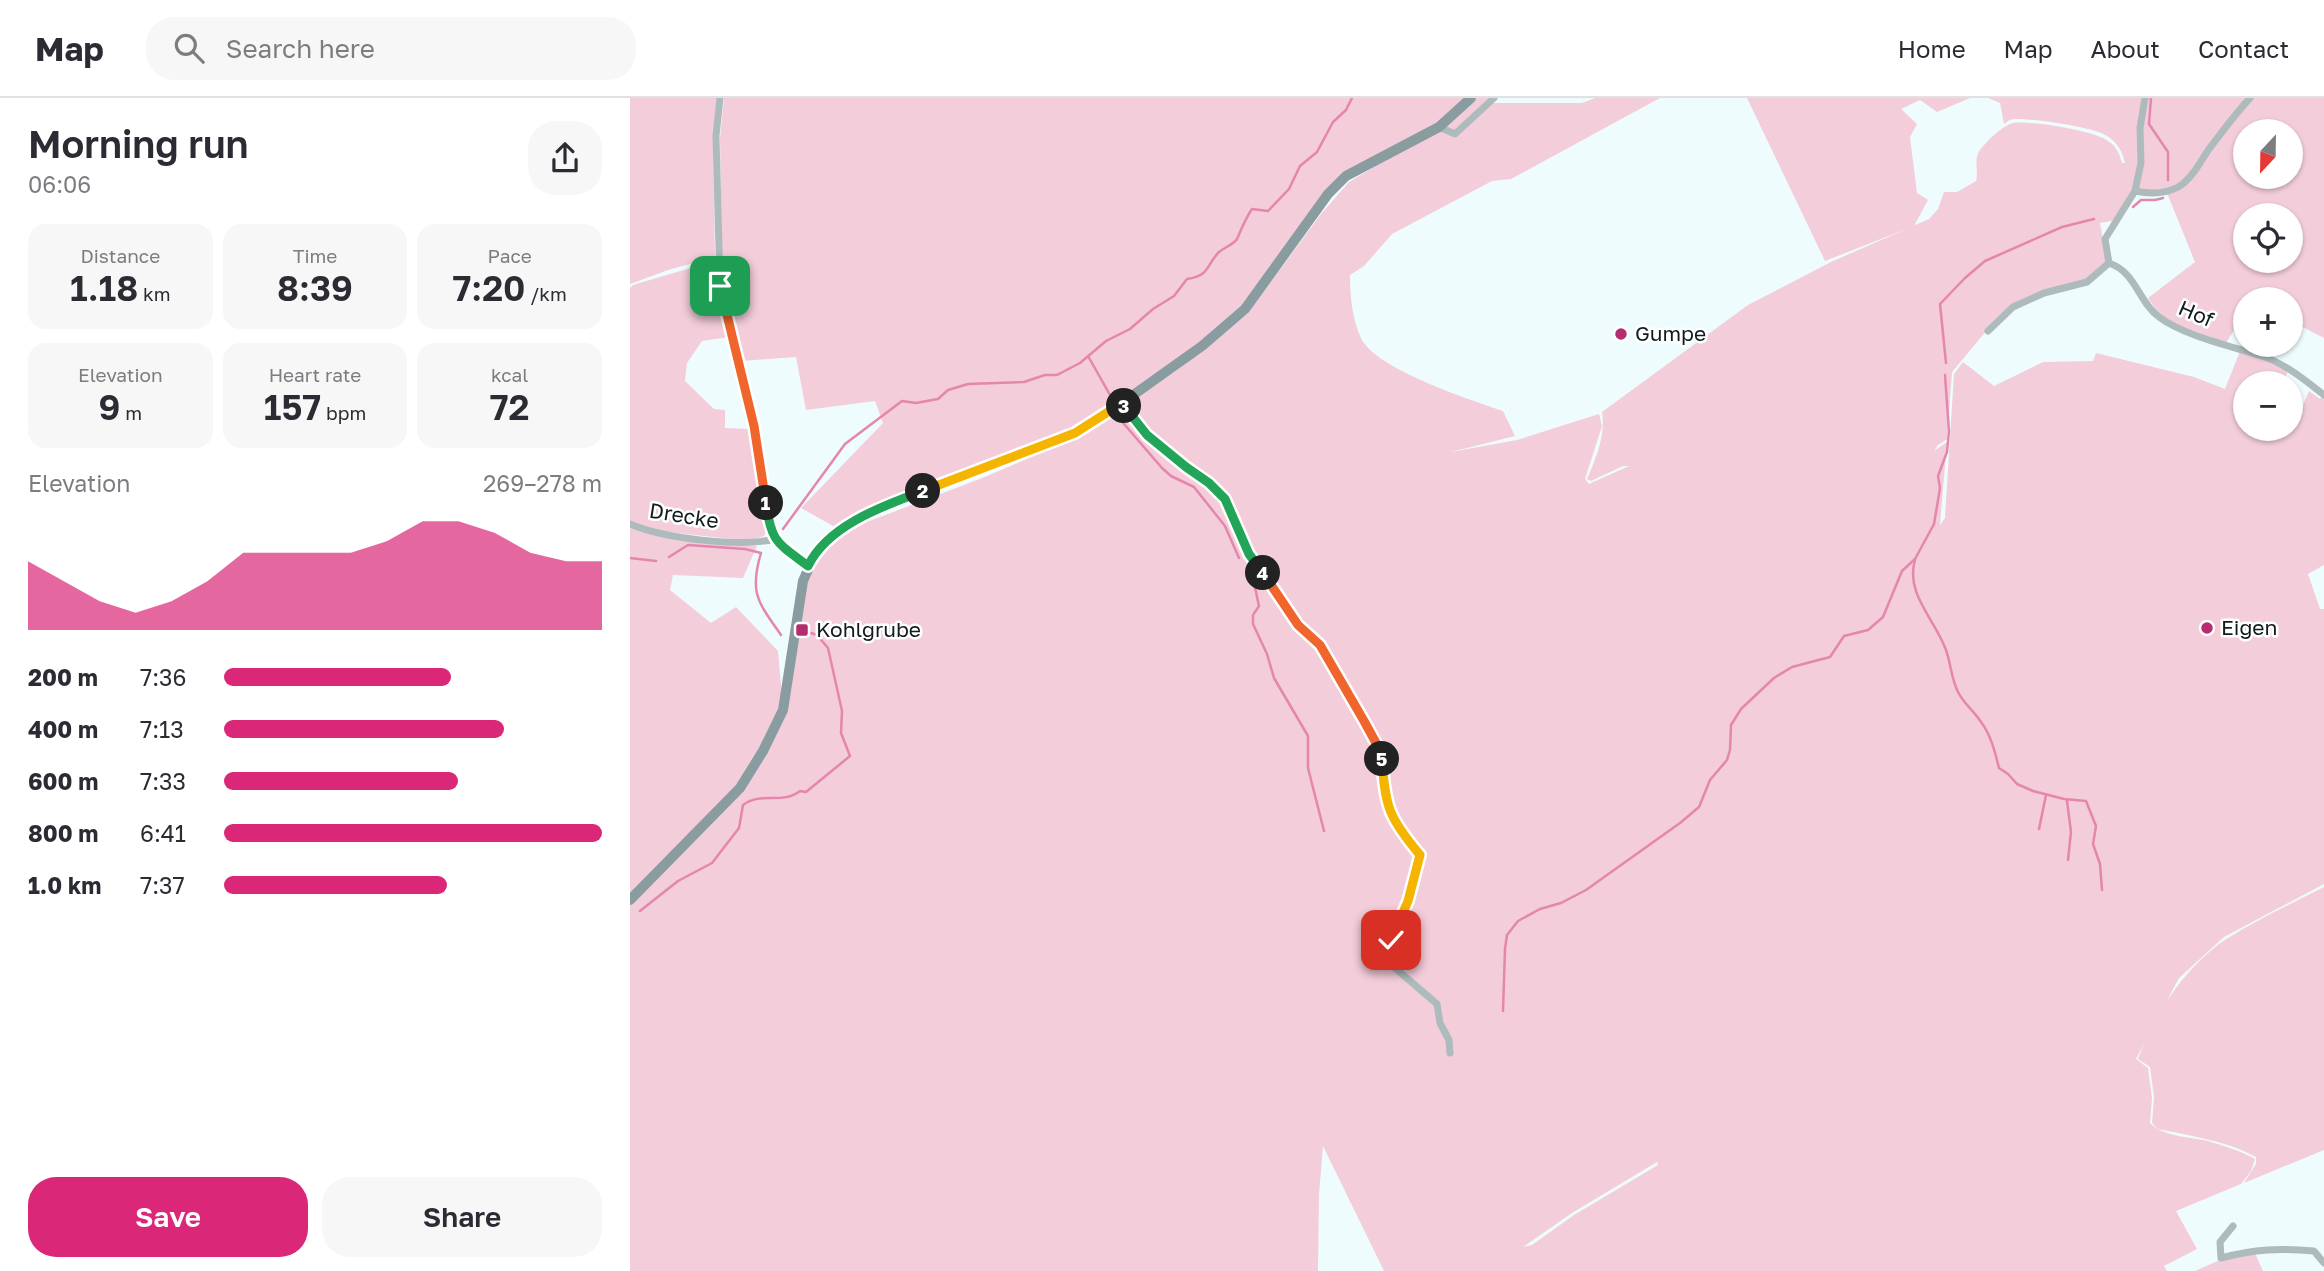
<!DOCTYPE html>
<html lang="en">
<head>
<meta charset="utf-8">
<style>
  :root { --surface:#fff; --page:#f7f7f7; --text:#2b2b33; --muted:#7c7c81; --line:#e1e1e2; --accent:#db2777 }
  body { margin:0; font-family:"Golos Text",sans-serif; background:var(--page); color:var(--text); height:100vh; display:flex; flex-direction:column; font-size:26px; white-space:nowrap }
  * { box-sizing:border-box; margin:0 }
  p { font-size:23px; color:var(--muted) }
  .icon { flex:none; width:38px; height:38px; fill:none; stroke:currentColor; stroke-width:2; stroke-linecap:round; stroke-linejoin:round }
  .map { position:relative; flex:1; overflow:hidden }
  .drawer { display:flex; flex-direction:column; background:var(--surface); width:630px }
  .drawer>* { flex:none }
  .needle { width:46px; rotate:202deg }
  .buttons { position:absolute; left:1603px; top:21px; display:grid; gap:14px }
  .buttons a { display:grid; place-items:center; width:70px; height:70px; border-radius:50%; background:var(--surface); box-shadow:0 2px 5px #0004; font-size:35px }
  .pin { position:absolute; display:grid; place-items:center; width:60px; height:60px; color:#fff; margin:-30px; border-radius:14px; box-shadow:0 4px 10px #0006 }
  .km { position:absolute; width:35px; height:35px; margin:-18px; border-radius:50%; background:#222; color:#fff; font-size:19px; line-height:35px; text-align:center }
  .round { display:grid; place-items:center; flex:none; width:74px; height:74px; border-radius:28px; background:var(--page) }
  .headline { display:flex; align-items:center; justify-content:space-between; height:119px; padding:0 28px }
  h1 { font-size:38px; font-weight:600; line-height:52px }
  .stats { display:grid; grid-template-columns:repeat(3,1fr); gap:10px; height:119px; padding:7px 28px }
  .stats div { display:grid; align-content:center; border-radius:18px; background:var(--page); text-align:center }
  .stats b { font-size:35px; font-weight:600 }
  .stats small { font-size:19px; font-weight:400 }
  .stats p { font-size:19px }
  .chart { height:196px; padding:14px 28px }
  .chart p { display:flex; justify-content:space-between }
  .chart svg { width:100%; height:126px; margin-top:7px; fill:var(--accent); opacity:.7 }
  .button { display:flex; gap:14px; margin-top:auto; padding:14px 28px }
  .button a { flex:1; height:80px; border-radius:28px; background:var(--accent); color:#fff; font-size:28px; font-weight:600; line-height:80px; text-align:center }
  .button a+a { background:var(--page); color:var(--text) }
  ul { padding:0 28px; list-style:none; font-size:23px }
  li { display:grid; grid-template-columns:112px 84px 1fr; align-items:center; height:52px }
  li i { height:18px; border-radius:9px; background:var(--accent) }
  header { display:flex; align-items:center; gap:42px; box-sizing:border-box; height:98px; padding:0 35px; background:var(--surface); border-bottom:2px solid var(--line) }
  header strong { font-size:33px }
  nav { display:flex; gap:38px; margin-inline-start:auto; font-size:24px }
  .search { width:490px; height:63px; background:var(--page); display:flex; align-items:center; gap:18px; box-sizing:border-box; padding:0 24px; border-radius:28px; color:var(--muted); font-size:26px }
  main { display:flex; flex:1; min-height:0 }
  .map>svg:first-child { display:block }
  .green { fill:#f3cdda; fill-rule:evenodd }
  .lines { fill:none; stroke-linecap:round; stroke-linejoin:round }
  .stream { stroke:#e586ac; stroke-width:2.5 }
  .street { stroke:#adbbbd; stroke-width:7 }
  .secondary { stroke:#899ca0; stroke-width:10 }
  .split-1-casing { stroke:#fff; stroke-width:14 }
  .split-2-casing { stroke:#fff; stroke-width:14 }
  .split-3-casing { stroke:#fff; stroke-width:14 }
  .split-4-casing { stroke:#fff; stroke-width:14 }
  .split-5-casing { stroke:#fff; stroke-width:14 }
  .split-6-casing { stroke:#fff; stroke-width:14 }
  .split-1 { stroke:#f0652b; stroke-width:9 }
  .split-2 { stroke:#22a559; stroke-width:9 }
  .split-3 { stroke:#f5b400; stroke-width:9 }
  .split-4 { stroke:#22a559; stroke-width:9 }
  .split-5 { stroke:#f0652b; stroke-width:9 }
  .split-6 { stroke:#f5b400; stroke-width:9 }
  .poi-dot { fill:#b42d70; stroke:#fff; stroke-width:2.5 }
  .labels { text-anchor:middle; stroke-width:5; stroke-linejoin:round; paint-order:stroke }
  .street-label { font-size:21px; fill:#101b1e; stroke:#fff }
  .poi-label { font-size:21px; fill:#101b1e; stroke:#fff; text-anchor:start }
</style>
</head>
<body>
<header>
<strong>Map</strong>
<div class="search"><svg class="icon" aria-label="search" viewBox="0 0 24 24"><circle cx="10" cy="10" r="6"/><path d="M15 15l6 6"/></svg>Search here</div>
<nav><a>Home</a><a>Map</a><a>About</a><a>Contact</a></nav>
</header>
<main>
<section class="drawer">
<div class="headline"><div><h1>Morning run</h1><p>06:06</p></div><a class="round"><svg class="icon" aria-label="share" viewBox="0 0 24 24"><path d="M12 15V3M7 8l5-5 5 5M5 13v7h14v-7"/></svg></a></div>
<div class="stats">
<div><p>Distance</p><b>1.18<small> km</small></b></div>
<div><p>Time</p><b>8:39</b></div>
<div><p>Pace</p><b>7:20<small> /km</small></b></div>
</div>
<div class="stats">
<div><p>Elevation</p><b>9<small> m</small></b></div>
<div><p>Heart rate</p><b>157<small> bpm</small></b></div>
<div><p>kcal</p><b>72</b></div>
</div>
<div class="chart"><p><span>Elevation</span>269–278 m</p>
<svg viewBox="0 0 160 44" preserveAspectRatio="none"><path d="M0 44V20L10 27L20 34L30 38L40 34L50 27L60 17L70 17L80 17L90 17L100 13L110 6L120 6L130 10L140 17L150 20L160 20V44z"/></svg>
</div>
<ul>
<li><b>200 m</b>7:36<i style="width:60%"></i></li>
<li><b>400 m</b>7:13<i style="width:74%"></i></li>
<li><b>600 m</b>7:33<i style="width:62%"></i></li>
<li><b>800 m</b>6:41<i style="width:100%"></i></li>
<li><b>1.0 km</b>7:37<i style="width:59%"></i></li>
</ul>
<div class="button"><a>Save</a><a>Share</a></div>
</section>
<div class="map">
<svg width="1694" height="1173" viewBox="0 0 1694 1173">
  <rect width="100%" height="100%" fill="#effcfe"/>
  <g class="green">
    <path d="M0 0H87L83 38 85 159 38 172 0 186Z"/>
    <path d="M94 0H839L809 28 715 77 613 209 570 247 444 333 274 396 205 429 171 410 253 325 245 303 176 312 166 259 112 263 94 186 92 159 90 40Z"/>
    <path d="M843 0H862L825 35 811 29Z"/>
    <path d="M965 0H1030L881 81 862 83 762 136 734 168 720 177C720 197 722 221 731 240 745 271 841 302 873 313L885 338 821 354 887 342 969 316 972 328 955 381 959 386 999 368H993L961 383 957 381C966 360 976 337 972 314L1118 207 1201 164 1299 121 1308 111 1314 94H1327L1346 83C1349 73 1343 61 1350 52 1357 43 1372 28 1383 25 1398 22 1466 33 1478 43 1487 49 1489 55 1492 65H1495C1492 53 1488 45 1477 38 1464 29 1400 20 1384 21 1378 22 1379 23 1374 26L1370 5 1358 0H1514L1510 64 1504 92 1487 122 1470 125 1477 164 1454 183 1413 194 1363 225 1322 274 1317 341 1308 347 1304 353 1317 344 1310 427 1315 420 1324 276 1333 264 1364 288 1413 264 1463 263 1466 255 1564 279 1595 291 1610 253 1637 262 1658 273 1653 285H1615V331H1661V317L1668 319 1679 293 1690 301 1692 298 1694 299V467L1678 476 1690 511H1694V786L1594 839 1549 880 1506 961 1518 970 1522 1000 1520 1025C1534 1039 1560 1039 1578 1043 1594 1048 1611 1053 1625 1061L1621 1073 1611 1086 1546 1113 1567 1151 1534 1168 1537 1173H754L693 1048 689 1097 688 1173H0V428L80 443 127 448 113 480 43 477 40 492 81 525 106 509 148 553 153 610 174 494 181 472 193 451 214 435 229 427 355 379 447 339 492 308 515 338 597 401 518 335 495 306 543 275 618 215 691 116 719 84 809 30 824 37 862 5H952ZM1027 1064 1028 1067 944 1117 902 1147 893 1149 942 1115Z"/>
    <path d="M1117 0H1340L1307 14 1290 2 1271 11 1287 26 1280 39 1287 95 1298 102 1284 128 1195 163Z"/>
    <path d="M1518 0H1618L1558 78 1537 92H1507L1512 30Z"/>
    <path d="M1621 0H1694V240L1661 223V201H1615V214L1596 245 1545 226 1529 216 1518 200 1565 164 1537 95 1550 89ZM1615 33H1661V79H1615ZM1615 117H1661V163H1615Z"/>
    <path d="M84 163 90 203 99 239 72 243 57 265 55 283 84 311 95 312V330L120 331 137 432 134 438 119 443 20 432 0 424V190L3 187Z"/>
    <path d="M1694 789V1052L1614 1085 1626 1066V1059C1597 1043 1561 1038 1528 1031L1522 1025 1524 999 1520 969 1508 961C1524 916 1557 866 1598 840 1628 821 1662 805 1694 789Z"/>
    <path d="M1624 1153 1633 1173H1565L1592 1161Z"/>
  </g>
  <g class="lines">
    <g class="stream">
      <path d="M1521 0 1519 26 1538 54V82"/>
      <path d="M1503 109 1511 102H1525L1533 100"/>
      <path d="M458 258 480 297"/>
      <path d="M1316 265 1310 206 1335 180 1355 163 1432 129 1464 121"/>
      <path d="M488 319 532 370 541 378 564 389 595 428 609 460"/>
      <path d="M153 431 215 346 272 303 286 305 308 301 318 292 338 286 394 284 415 277H427L450 265 476 243 500 231 523 211 544 198 557 181C580 178 576 167 589 154 595 149 603 147 607 141 612 130 615 121 622 111L638 113 659 91 670 68 687 54 703 24 716 12 722 0"/>
      <path d="M39 459 58 447 115 451 131 455C119 495 128 504 151 537"/>
      <path d="M0 460 26 463"/>
      <path d="M1285 462C1275 496 1305 521 1316 552 1321 566 1321 580 1328 594 1334 606 1344 613 1351 624 1361 637 1365 654 1369 670L1378 676 1387 686 1403 693 1434 701 1456 703 1466 728 1463 746 1470 766 1472 792"/>
      <path d="M621 471 629 508 623 517V526L637 556 644 580 678 638V670L694 733"/>
      <path d="M1437 703 1441 734 1438 762"/>
      <path d="M1409 731 1416 697"/>
      <path d="M10 813 48 783 82 765 109 730 113 707C131 693 152 707 170 693L176 694 220 658 211 635 212 613 198 550 187 537 181 535"/>
      <path d="M873 913 875 851 877 837 888 823 910 811 931 805 956 792 1050 725 1069 709 1080 682 1097 662 1100 652 1101 627 1111 611 1144 580 1162 569 1200 559 1214 538 1238 532 1253 519 1272 473 1285 461 1304 426 1310 390 1308 378 1317 354 1319 333 1315 277"/>
    </g>
    <g class="street">
      <path d="M90 0 86 38 90 188 124 328 141 433 144 441 178 468"/>
      <path d="M809 29 825 36 864 0"/>
      <path d="M1505 93C1519 96 1535 96 1548 89 1562 81 1570 64 1579 51 1592 34 1605 16 1620 0"/>
      <path d="M1479 165C1506 174 1509 205 1529 219 1554 238 1605 249 1635 259 1657 267 1676 283 1694 297"/>
      <path d="M1479 165 1475 141 1505 93 1511 65 1510 30 1515 0"/>
      <path d="M1358 233 1383 209 1414 195 1457 184 1479 165"/>
      <path d="M492 305 517 336 556 369 579 385 595 401 619 455 668 527 690 547 734 623 751 654 754 692 762 719 790 757 781 796 759 850 758 864 807 906 810 925 819 942 820 955"/>
      <path d="M0 426C32 440 111 450 144 441"/>
      <path d="M1603 1128 1590 1144 1591 1160C1625 1151 1650 1150 1684 1153L1694 1165"/>
    </g>
    <path class="secondary" d="M0 802 110 690 133 653 153 612 173 483 185 456 199 439 211 430 278 399 445 336 492 305 572 248 615 211 698 96 716 78 809 29 841 0"/>
  </g>
  <g class="lines">
    <defs>
      <path id="split-1" d="M90 188 124 328 136 405"/>
      <path id="split-2" d="M136 405C141 445 148 445 178 468 198 427 253 408 293 393"/>
      <path id="split-3" d="M293 393 445 335 492 305 494 308"/>
      <path id="split-4" d="M494 308 517 337 556 369 579 385 595 401 619 456 633 475"/>
      <path id="split-5" d="M633 475 668 527 690 547 734 623 751 654 752 661"/>
      <path id="split-6" d="M752 661C755 709 759 720 790 757L778 803 761 842"/>
    </defs>
    <use href="#split-1" class="split-1-casing"/>
    <use href="#split-2" class="split-2-casing"/>
    <use href="#split-3" class="split-3-casing"/>
    <use href="#split-4" class="split-4-casing"/>
    <use href="#split-5" class="split-5-casing"/>
    <use href="#split-6" class="split-6-casing"/>
    <use href="#split-1" class="split-1"/>
    <use href="#split-2" class="split-2"/>
    <use href="#split-3" class="split-3"/>
    <use href="#split-4" class="split-4"/>
    <use href="#split-5" class="split-5"/>
    <use href="#split-6" class="split-6"/>
  </g>
  <g class="poi-dot">
    <circle cx="991" cy="236" r="7"/>
    <circle cx="1577" cy="530" r="7"/>
    <rect x="165" y="525" width="14" height="14" rx="3.5"/>
  </g>
  <g class="labels">
    <g class="street-label">
      <text transform="translate(1566 216) rotate(23)" y="7">Hof</text>
      <text transform="translate(54 418) rotate(9)" y="7">Drecke</text>
    </g>
    <g class="poi-label">
      <text x="1005" y="243">Gumpe</text>
      <text x="1591" y="537">Eigen</text>
      <text x="186" y="539">Kohlgrube</text>
    </g>
  </g>
</svg>
<div class="buttons">
<a><svg class="needle" viewBox="-14 -14 28 28"><path d="M0-13l5 13h-10z" fill="#e53935"/><path d="M0 13l5-13h-10z" fill="#7c7c81"/></svg></a>
<a><svg class="icon" aria-label="locate" viewBox="0 0 24 24"><circle cx="12" cy="12" r="6"/><path d="M12 2v4M12 18v4M2 12h4M18 12h4"/></svg></a>
<a>+</a>
<a>−</a>
</div>
<div class="pin" style="left:90px;top:188px;background:#1e9e55"><svg class="icon" aria-label="arrive" viewBox="0 0 24 24"><path d="M6 21V4h12l-3 4 3 4H6"/></svg></div>
<div class="pin" style="left:761px;top:842px;background:#d93025"><svg class="icon" aria-label="check" viewBox="0 0 24 24"><path d="M5 12l5 5 9-10"/></svg></div>
<b class="km" style="left:136px;top:405px">1</b>
<b class="km" style="left:293px;top:393px">2</b>
<b class="km" style="left:494px;top:308px">3</b>
<b class="km" style="left:633px;top:475px">4</b>
<b class="km" style="left:752px;top:661px">5</b>
</div>
</main>
</body>
</html>
